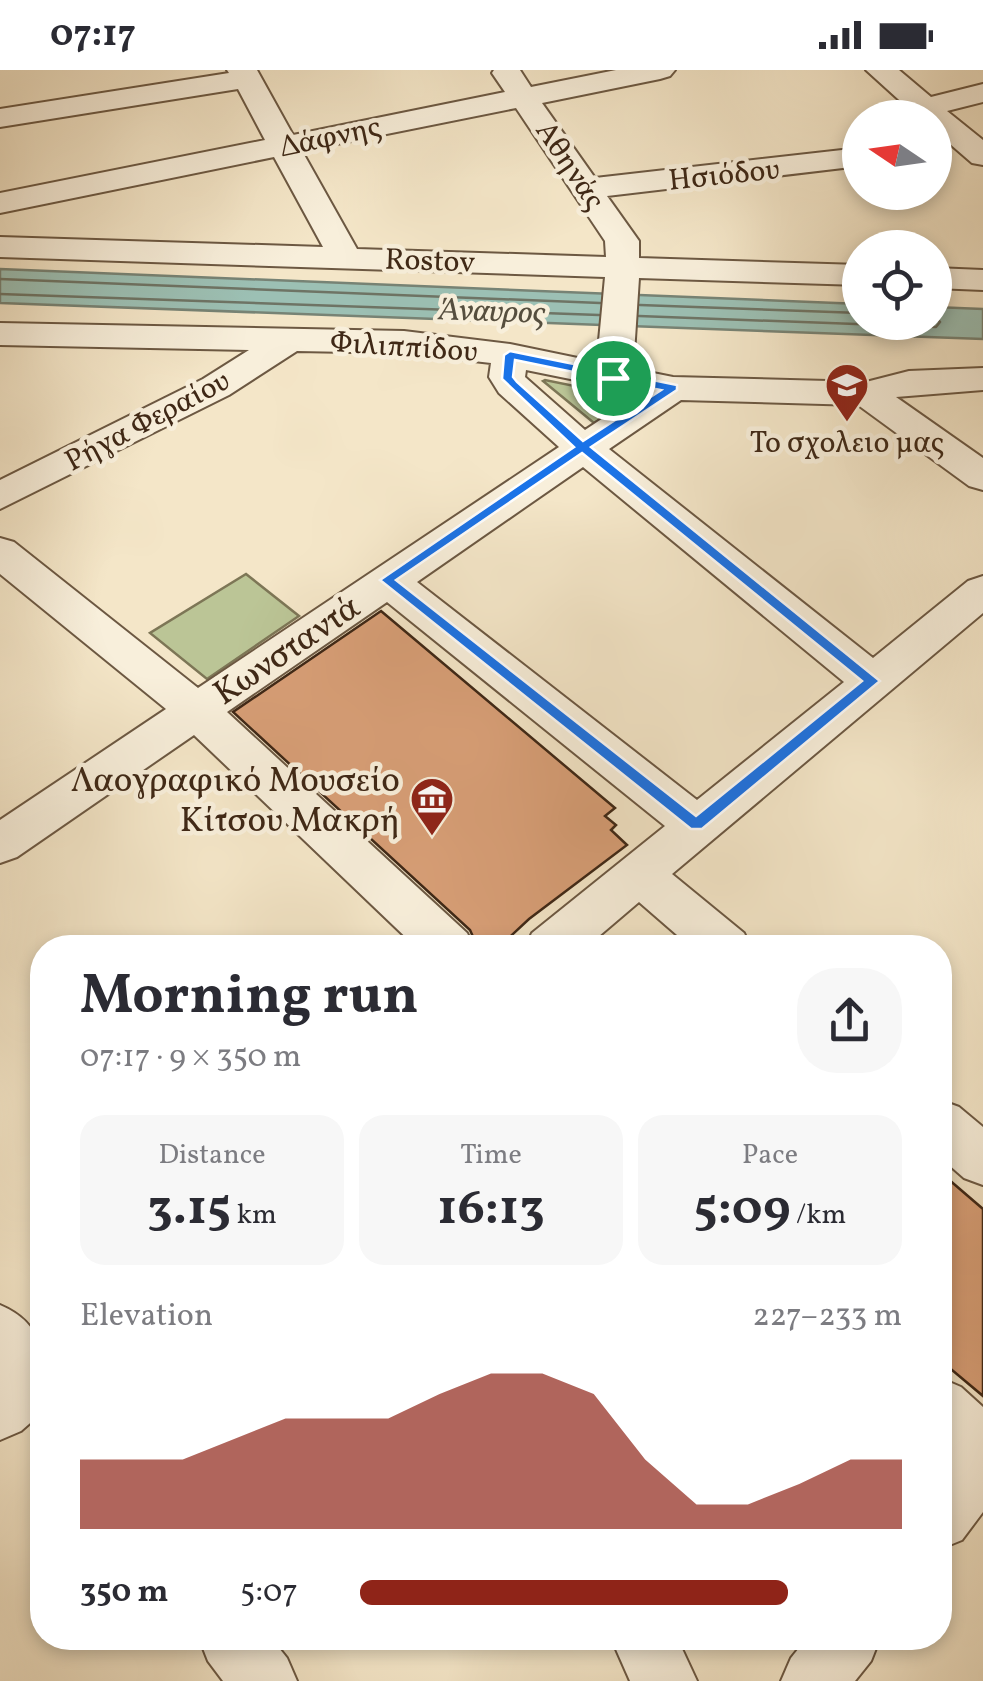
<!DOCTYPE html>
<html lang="en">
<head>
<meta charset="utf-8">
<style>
  :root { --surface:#fff; --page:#f7f7f7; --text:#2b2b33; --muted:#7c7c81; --accent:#8f2418 }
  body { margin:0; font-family:Vollkorn,serif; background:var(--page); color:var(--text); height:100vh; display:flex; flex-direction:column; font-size:38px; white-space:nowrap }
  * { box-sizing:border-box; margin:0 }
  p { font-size:32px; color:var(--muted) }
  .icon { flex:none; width:55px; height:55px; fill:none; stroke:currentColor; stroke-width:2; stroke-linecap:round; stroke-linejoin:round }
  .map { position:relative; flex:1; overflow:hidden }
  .panel { position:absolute; left:30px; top:865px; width:922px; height:715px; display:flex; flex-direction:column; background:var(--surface); border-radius:40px; box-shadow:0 5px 15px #0003 }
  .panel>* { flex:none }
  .needle { width:65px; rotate:283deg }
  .controls { position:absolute; left:842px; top:30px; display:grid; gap:20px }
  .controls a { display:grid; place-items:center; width:110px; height:110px; border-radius:50%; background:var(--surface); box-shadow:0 5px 15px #0003; font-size:50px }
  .pin { position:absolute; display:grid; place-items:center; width:85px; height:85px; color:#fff; margin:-42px; border:5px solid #fff; border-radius:50%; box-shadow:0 2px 10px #0007 }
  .round { display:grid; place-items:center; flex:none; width:105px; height:105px; border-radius:40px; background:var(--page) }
  .head { display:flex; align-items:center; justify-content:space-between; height:170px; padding:0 50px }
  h1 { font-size:55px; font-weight:700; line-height:75px }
  .stats { display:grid; grid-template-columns:repeat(3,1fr); gap:15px; height:170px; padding:10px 50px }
  .stats div { display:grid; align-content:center; border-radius:25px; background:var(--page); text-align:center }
  .stats b { font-size:50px; font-weight:700 }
  .stats small { font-size:28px; font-weight:400 }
  .stats p { font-size:28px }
  .chart { height:280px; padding:20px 50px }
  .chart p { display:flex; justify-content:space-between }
  .chart svg { width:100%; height:180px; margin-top:10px; fill:var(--accent); opacity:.7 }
  ul { padding:0 50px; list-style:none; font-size:32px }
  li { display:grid; grid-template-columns:160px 120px 1fr; align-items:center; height:75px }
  li i { height:25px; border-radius:12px; background:var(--accent) }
  .status { display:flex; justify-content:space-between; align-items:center; height:70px; padding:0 50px; background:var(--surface); direction:ltr }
  .status svg { height:28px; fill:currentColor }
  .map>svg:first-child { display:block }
  .green { fill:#bbc596; stroke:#7d7656; stroke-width:2.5 }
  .water { fill:#9cc0b4; stroke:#778375; stroke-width:2.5 }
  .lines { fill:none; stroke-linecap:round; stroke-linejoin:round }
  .shore { stroke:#6e7465; stroke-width:2.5 }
  .building { fill:#d79e76; stroke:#3f2816; stroke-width:2.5 }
  .minor-casing { stroke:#6c5842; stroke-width:4 }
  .minor { fill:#f8efdb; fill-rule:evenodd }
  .route { fill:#1a73e8; stroke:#fff; stroke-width:2.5; fill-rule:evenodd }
  .labels { text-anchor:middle; stroke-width:9; stroke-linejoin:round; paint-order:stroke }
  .far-street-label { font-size:30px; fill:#3f2816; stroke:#f8efdb }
  .far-poi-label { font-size:30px; fill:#3f2816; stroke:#f8efdb }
  .far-water-label { font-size:32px; font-style:italic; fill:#564e3e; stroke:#f8efdb }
  .street-label { font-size:35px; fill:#3f2816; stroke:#f8efdb }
  .poi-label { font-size:35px; fill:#3f2816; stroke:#f8efdb; text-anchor:end }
</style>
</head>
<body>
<div class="status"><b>07:17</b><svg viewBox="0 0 49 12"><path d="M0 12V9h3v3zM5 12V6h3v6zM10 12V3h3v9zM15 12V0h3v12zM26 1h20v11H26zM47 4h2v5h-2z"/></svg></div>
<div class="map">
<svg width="983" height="1611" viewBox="0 0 983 1611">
  <rect width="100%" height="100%" fill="#f4e6c8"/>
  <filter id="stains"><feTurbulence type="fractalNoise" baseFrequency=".002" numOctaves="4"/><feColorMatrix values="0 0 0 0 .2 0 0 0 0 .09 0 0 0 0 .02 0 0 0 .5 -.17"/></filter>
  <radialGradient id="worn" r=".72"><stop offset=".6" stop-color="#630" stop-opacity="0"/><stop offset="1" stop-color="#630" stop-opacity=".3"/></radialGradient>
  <g class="green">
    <path d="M543 311 545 310 634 328 594 353Z"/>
    <path d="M246 504 299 546 207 609 150 563Z"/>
  </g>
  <path class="water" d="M0 199 860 234V252H935V237L983 239V269L0 233Z"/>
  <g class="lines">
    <g class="shore">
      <path d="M0 209 600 233"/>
      <path d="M0 224 599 245"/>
      <path d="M640 235 860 243"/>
      <path d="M639 246 936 257 940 252 935 247"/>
    </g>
  </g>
  <g class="building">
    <path d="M381 541 615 738 605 746 616 755 611 760 627 775 529 849 498 878H478L470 860 233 642Z"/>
    <path d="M940 1102 983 1139V1326L940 1290Z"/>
  </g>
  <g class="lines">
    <defs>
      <g id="minor">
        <path d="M227 0H257L293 65 505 22 492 3 494 0H520L531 17 616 0H675L670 6 660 9 542 33 595 108 860 78V96L607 126 639 171V188L860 195V215L639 208 633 299 673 307 866 312 909 301 983 298V320L896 327 983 388V420L969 416 858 335 681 330 609 379 873 588 968 511 983 506V543L672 804 744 863 751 878H692L639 832 585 878H525L532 863 665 756 387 532 227 642 467 863 474 878H417L194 665 17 787 0 793V750L166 639 0 504V468L14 472 198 618 559 377 499 323 489 307 491 293 404 283 297 281 229 325 0 439V410L203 309 249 280 0 275V253L404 261 510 274 597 292 605 207 0 187V167L323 177 274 87 0 143V123L265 70 238 19 0 57V39L229 3ZM516 38 605 171 606 187 357 179 302 81ZM526 300 595 314 600 328 613 331 626 328 631 321 641 323 585 360 525 307ZM583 397 844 612 697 730 417 512Z"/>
        <path d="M866 0H899L931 27 983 14V32L947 41 983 70V95L972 93 935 61V48H919Z"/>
        <path d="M935 198 983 200V220L935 218Z"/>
        <path d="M940 1030 959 1037 983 1057V1115L964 1108 940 1087Z"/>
        <path d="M0 1235C54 1258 42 1300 42 1349L37 1347 21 1361 0 1370Z"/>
        <path d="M940 1308 961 1317 983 1337V1442L962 1470 940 1479V1399L949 1387 940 1379Z"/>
        <path d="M199 1568H271L287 1588 297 1611H223L208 1591Z"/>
        <path d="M611 1568H677L697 1611H630Z"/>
        <path d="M807 1568H880L871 1591 855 1611H781L791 1588Z"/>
      </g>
    </defs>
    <use href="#minor" class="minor-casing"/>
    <use href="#minor" class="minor"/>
  </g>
  <path class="route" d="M510 281 677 315V320L591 377 880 611 702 759H691L380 510 574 377 502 309 504 285ZM515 290 661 320 583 371 517 312 513 307ZM582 383 862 611 696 746 396 510Z"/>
  <defs>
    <symbol id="school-pin" viewBox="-11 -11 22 30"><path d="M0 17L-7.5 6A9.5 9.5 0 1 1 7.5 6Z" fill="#8f2418" stroke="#f8efdb"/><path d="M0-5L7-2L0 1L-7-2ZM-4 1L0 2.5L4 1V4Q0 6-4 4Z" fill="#fff"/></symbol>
    <symbol id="museum-pin" viewBox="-11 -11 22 30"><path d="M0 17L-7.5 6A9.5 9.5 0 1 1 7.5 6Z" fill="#8f2418" stroke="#f8efdb"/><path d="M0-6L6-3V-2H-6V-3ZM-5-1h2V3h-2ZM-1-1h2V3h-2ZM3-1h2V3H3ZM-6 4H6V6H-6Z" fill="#fff"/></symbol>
  </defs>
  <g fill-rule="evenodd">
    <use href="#school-pin" x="822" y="290" width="50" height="68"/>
    <use href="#museum-pin" x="407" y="704" width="50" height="68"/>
  </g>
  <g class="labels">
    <g class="far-street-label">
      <text transform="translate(330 66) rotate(-12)" y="10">Δάφνης</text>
      <text transform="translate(571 95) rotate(56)" y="10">Αθηνάς</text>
      <text transform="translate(724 104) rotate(-6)" y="10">Ησιόδου</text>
      <text transform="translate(430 190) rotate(2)" y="10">Rostov</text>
      <text transform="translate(404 276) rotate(4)" y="10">Φιλιππίδου</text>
      <text transform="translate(147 350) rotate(-28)" y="10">Ρήγα Φεραίου</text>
    </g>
    <g class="far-poi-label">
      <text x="847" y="382">Το σχολειο μας</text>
    </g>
    <g class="far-water-label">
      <text transform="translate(492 240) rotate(2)" y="11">Άναυρος</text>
    </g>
    <g class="street-label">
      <text transform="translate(286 579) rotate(-34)" y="12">Κωνσταντά</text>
    </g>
    <g class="poi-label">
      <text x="400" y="721">Λαογραφικό Μουσείο<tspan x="400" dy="40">Κίτσου Μακρή</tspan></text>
    </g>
  </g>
  <rect width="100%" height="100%" filter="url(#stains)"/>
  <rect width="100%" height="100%" fill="url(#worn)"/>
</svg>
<div class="controls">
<a><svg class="needle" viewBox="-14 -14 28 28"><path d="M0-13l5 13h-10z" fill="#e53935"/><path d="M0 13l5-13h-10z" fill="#7c7c81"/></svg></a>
<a><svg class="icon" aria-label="locate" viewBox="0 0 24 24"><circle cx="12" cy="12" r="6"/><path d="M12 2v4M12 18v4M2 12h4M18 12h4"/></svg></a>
</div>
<div class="pin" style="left:613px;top:308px;background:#1e9e55"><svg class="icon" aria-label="arrive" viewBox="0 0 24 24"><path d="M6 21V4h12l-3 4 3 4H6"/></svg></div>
<section class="panel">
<div class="head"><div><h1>Morning run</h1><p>07:17 · 9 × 350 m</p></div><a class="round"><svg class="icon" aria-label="share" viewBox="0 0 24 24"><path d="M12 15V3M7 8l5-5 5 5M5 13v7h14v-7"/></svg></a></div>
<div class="stats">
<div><p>Distance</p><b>3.15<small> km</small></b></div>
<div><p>Time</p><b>16:13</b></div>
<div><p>Pace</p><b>5:09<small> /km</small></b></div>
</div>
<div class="chart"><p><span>Elevation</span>227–233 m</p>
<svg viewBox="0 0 160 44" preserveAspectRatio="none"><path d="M0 44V27L10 27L20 27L30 22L40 17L50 17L60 17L70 11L80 6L90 6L100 11L110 27L120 38L130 38L140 33L150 27L160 27V44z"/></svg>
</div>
<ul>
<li><b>350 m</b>5:07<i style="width:79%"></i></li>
</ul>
</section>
</div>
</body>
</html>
